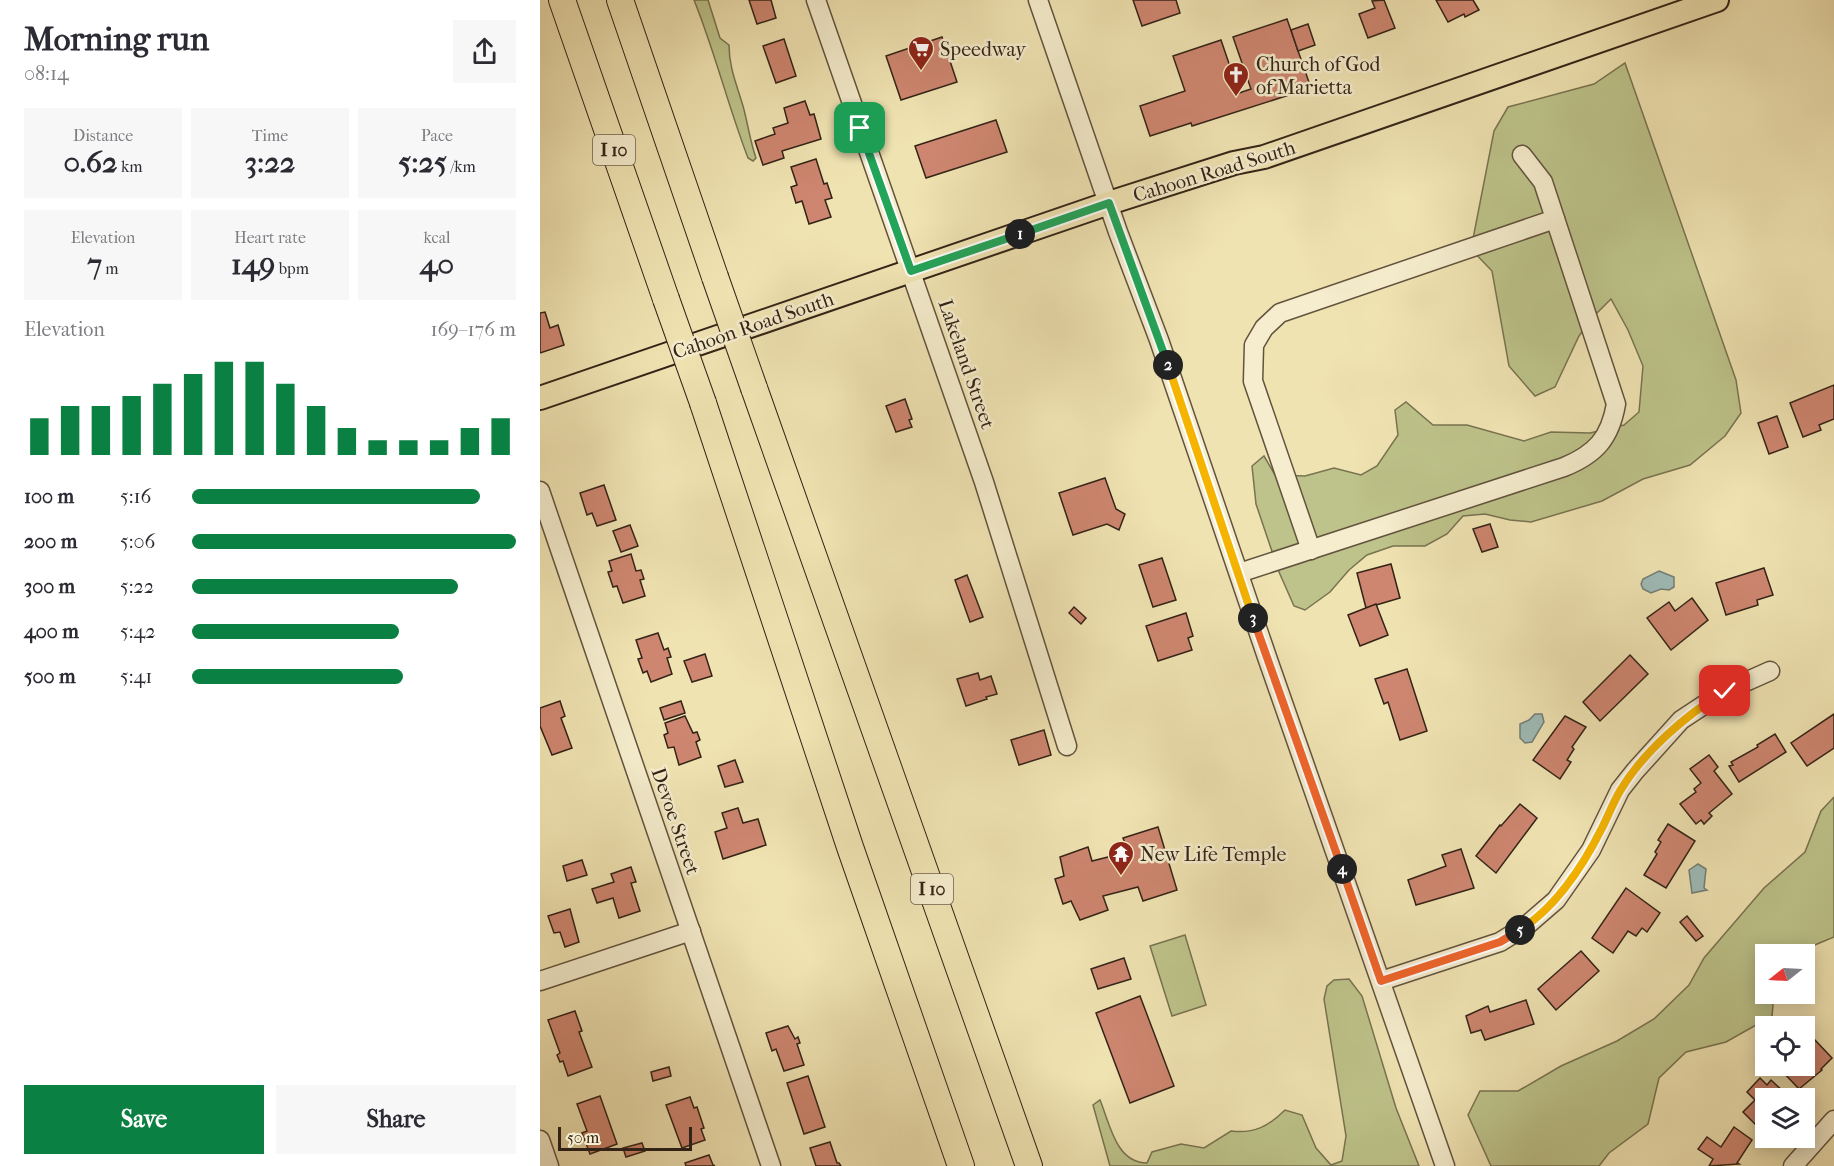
<!DOCTYPE html>
<html lang="en">
<head>
<meta charset="utf-8">
<style>
  :root { --surface:#fff; --page:#f7f7f7; --text:#2b2b33; --muted:#7c7c81; --accent:#0b8043 }
  body { margin:0; font-family:"IM FELL French Canon",serif; background:var(--page); color:var(--text); height:100vh; display:flex; flex-direction:column; font-size:22px; white-space:nowrap }
  * { box-sizing:border-box; margin:0 }
  p { font-size:20px; color:var(--muted) }
  .icon { flex:none; width:33px; height:33px; fill:none; stroke:currentColor; stroke-width:2; stroke-linecap:round; stroke-linejoin:round }
  .map { position:relative; flex:1; overflow:hidden }
  .side { display:flex; flex-direction:column; background:var(--surface); width:540px }
  .side>* { flex:none }
  .needle { width:39px; rotate:252deg }
  .controls { position:absolute; left:1215px; top:944px; display:grid; gap:12px }
  .controls a { display:grid; place-items:center; width:60px; height:60px; border-radius:0px; background:var(--surface); box-shadow:0 3px 15px #0003; font-size:30px }
  .scale { position:absolute; left:18px; bottom:15px; width:134px; box-sizing:border-box; padding-left:6px; border:3px solid #332317; border-top:0; font-size:16px; line-height:21px; white-space:nowrap; color:#332317; -webkit-text-stroke:4px #f5edcd; paint-order:stroke }
  .pin { position:absolute; display:grid; place-items:center; width:51px; height:51px; color:#fff; margin:-26px; border-radius:12px; box-shadow:0 3px 9px #0006 }
  .km { position:absolute; width:30px; height:30px; margin:-15px; border-radius:50%; background:#222; color:#fff; font-size:16px; line-height:30px; text-align:center }
  .round { display:grid; place-items:center; flex:none; width:63px; height:63px; border-radius:0px; background:var(--page) }
  .head { display:flex; align-items:center; justify-content:space-between; height:102px; padding:0 24px }
  h1 { font-size:33px; font-weight:800; line-height:45px }
  .figures { display:grid; grid-template-columns:repeat(3,1fr); gap:9px; height:102px; padding:6px 24px }
  .figures div { display:grid; align-content:center; border-radius:0px; background:var(--page); text-align:center }
  .figures b { font-size:30px; font-weight:800 }
  .figures small { font-size:16px; font-weight:400 }
  .figures p { font-size:16px }
  .chart { height:168px; padding:12px 24px }
  .chart p { display:flex; justify-content:space-between }
  .chart svg { width:100%; height:108px; margin-top:6px; stroke:var(--accent); stroke-width:6 }
  .primary-button { display:flex; gap:12px; margin-top:auto; padding:12px 24px }
  .primary-button a { flex:1; height:69px; border-radius:0px; background:var(--accent); color:#fff; font-size:24px; font-weight:800; line-height:69px; text-align:center }
  .primary-button a+a { background:var(--page); color:var(--text) }
  ul { padding:0 24px; list-style:none; font-size:20px }
  li { display:grid; grid-template-columns:96px 72px 1fr; align-items:center; height:45px }
  li i { height:15px; border-radius:8px; background:var(--accent) }
  main { display:flex; flex:1; min-height:0 }
  .map>svg:first-child { display:block }
  .green { fill:#bdc38a; stroke:#787350; stroke-width:1.5 }
  .water { fill:#9ebbb7; stroke:#737e77; stroke-width:1.5 }
  .building { fill:#ce8670; stroke:#332317; stroke-width:1.5 }
  .lines { fill:none; stroke-linecap:round; stroke-linejoin:round }
  .minor-casing { stroke:#62533e; stroke-width:21 }
  .major-casing { stroke:#332317; stroke-width:26 }
  .highway-casing { stroke:#332317; stroke-width:28 }
  .minor { stroke:#f5edcd; stroke-width:18 }
  .major { stroke:#f0e3b2; stroke-width:22 }
  .highway { stroke:#f0e3b2; stroke-width:26 }
  .highway-bridge-casing { stroke:#332317; stroke-width:28; stroke-linecap:butt }
  .highway-bridge { stroke:#f0e3b2; stroke-width:26 }
  .split-1-casing { stroke:#fff; stroke-width:12 }
  .split-2-casing { stroke:#fff; stroke-width:12 }
  .split-3-casing { stroke:#fff; stroke-width:12 }
  .split-4-casing { stroke:#fff; stroke-width:12 }
  .split-5-casing { stroke:#fff; stroke-width:12 }
  .split-6-casing { stroke:#fff; stroke-width:12 }
  .split-1 { stroke:#22a559; stroke-width:8 }
  .split-2 { stroke:#22a559; stroke-width:8 }
  .split-3 { stroke:#f5b400; stroke-width:8 }
  .split-4 { stroke:#f0652b; stroke-width:8 }
  .split-5 { stroke:#f0652b; stroke-width:8 }
  .split-6 { stroke:#f5b400; stroke-width:8 }
  .labels { text-anchor:middle; stroke-width:5; stroke-linejoin:round; paint-order:stroke }
  .shield { fill:#f5edcd; stroke:#6d604e; stroke-width:1.5 }
  .shield-label { font-size:18px; font-weight:bold; fill:#332317 }
  .poi-label { font-size:20px; fill:#332317; stroke:#f5edcd; text-anchor:start }
  .street-label { font-size:20px; fill:#332317; stroke:#f5edcd }
</style>
</head>
<body>
<main>
<section class="side">
<div class="head"><div><h1>Morning run</h1><p>08:14</p></div><a class="round"><svg class="icon" aria-label="share" viewBox="0 0 24 24"><path d="M12 15V3M7 8l5-5 5 5M5 13v7h14v-7"/></svg></a></div>
<div class="figures">
<div><p>Distance</p><b>0.62<small> km</small></b></div>
<div><p>Time</p><b>3:22</b></div>
<div><p>Pace</p><b>5:25<small> /km</small></b></div>
</div>
<div class="figures">
<div><p>Elevation</p><b>7<small> m</small></b></div>
<div><p>Heart rate</p><b>149<small> bpm</small></b></div>
<div><p>kcal</p><b>40</b></div>
</div>
<div class="chart"><p><span>Elevation</span>169–176 m</p>
<svg viewBox="0 0 160 44" preserveAspectRatio="none"><path d="M5 44V29M15 44V24M25 44V24M35 44V20M45 44V15M55 44V11M65 44V6M75 44V6M85 44V15M95 44V24M105 44V33M115 44V38M125 44V38M135 44V38M145 44V33M155 44V29"/></svg>
</div>
<ul>
<li><b>100 m</b>5:16<i style="width:89%"></i></li>
<li><b>200 m</b>5:06<i style="width:100%"></i></li>
<li><b>300 m</b>5:22<i style="width:82%"></i></li>
<li><b>400 m</b>5:42<i style="width:64%"></i></li>
<li><b>500 m</b>5:41<i style="width:65%"></i></li>
</ul>
<div class="primary-button"><a>Save</a><a>Share</a></div>
</section>
<div class="map">
<svg width="1294" height="1166" viewBox="0 0 1294 1166">
  <rect width="100%" height="100%" fill="#f0e3b2"/>
  <filter id="stains"><feTurbulence type="fractalNoise" baseFrequency=".00333" numOctaves="4"/><feColorMatrix values="0 0 0 0 .2 0 0 0 0 .09 0 0 0 0 .02 0 0 0 .5 -.17"/></filter>
  <radialGradient id="worn" r=".72"><stop offset=".6" stop-color="#630" stop-opacity="0"/><stop offset="1" stop-color="#630" stop-opacity=".3"/></radialGradient>
  <g class="green">
    <path d="M154 0H168L180 38 189 45C189 68 197 85 203 106 208 124 210 141 216 158L213 161 208 158C188 106 175 52 154 0Z"/>
    <path d="M1085 63 1196 380 1201 413 1185 436 1150 465 1103 479 1062 501 991 522 970 520 945 514 923 516 907 534 885 546H853L827 555 809 570 790 592 765 610 754 606 739 572 716 504 712 466 724 456 735 475 765 476 794 468 821 475 837 466 858 435 855 410 866 402 893 425H927L984 441 1011 432 1050 433 1084 425 1099 412 1103 366 1088 330 1071 299 1054 316 1039 336 1015 387 995 396 969 366 952 271 931 249 954 131 968 107 1054 84Z"/>
    <path d="M1294 797V937L1270 947 1263 954H1226V993H1234L1232 1016 1186 1042 1146 1052 1119 1078 1108 1124 1069 1153 1059 1166H951L928 1115 940 1091H978L1021 1066 1077 1041 1114 1019 1149 985 1164 958 1224 888 1265 852 1281 811Z"/>
    <path d="M645 935 666 1005 632 1016 610 946Z"/>
    <path d="M809 979 822 996 856 1108 879 1166H570L553 1105 560 1100C570 1124 576 1163 607 1163L612 1152 641 1144 664 1148 691 1131C714 1134 729 1126 745 1110L762 1115 776 1148 791 1165 802 1161 806 1136 784 999 787 986 794 980Z"/>
  </g>
  <g class="water">
    <path d="M1119 571 1134 577V587L1129 590 1121 589 1111 593 1103 589 1101 584 1103 579Z"/>
    <path d="M995 714H1002L1004 722 992 742 985 743 980 738V724L989 720Z"/>
    <path d="M1158 864 1166 869 1164 888 1167 890 1152 893 1149 870Z"/>
  </g>
  <g class="building">
    <path d="M209 0H231L236 18 217 24Z"/>
    <path d="M593 0H636L640 13 602 26Z"/>
    <path d="M844 0 855 28 828 38 819 14 835 8 832 1Z"/>
    <path d="M896 0H933L939 10 925 17 924 14 908 22Z"/>
    <path d="M747 19 771 88 652 126 651 123 610 136 600 106 645 91 633 56 681 40 699 93 711 89 693 37Z"/>
    <path d="M768 24 775 45 758 51 751 30Z"/>
    <path d="M402 37 417 82 361 100 346 56Z"/>
    <path d="M244 39 256 76 236 83 223 46Z"/>
    <path d="M265 101 270 115 274 114 281 139 242 151 244 158 223 165 215 141 235 134 233 128 248 123 244 108Z"/>
    <path d="M456 120 467 152 386 178 375 146Z"/>
    <path d="M276 159 284 184 287 183 292 198 285 200 291 217 269 224 262 201 256 203 251 187 257 185 251 167Z"/>
    <path d="M5 312 10 328 18 325 24 345 0 353V313Z"/>
    <path d="M1294 385V419L1279 425 1281 430 1263 437 1250 403Z"/>
    <path d="M365 399 372 419 369 420 372 427 356 432 346 406Z"/>
    <path d="M1237 416 1248 447 1229 454 1218 423Z"/>
    <path d="M565 478 576 509 585 514 579 530 567 524 533 535 519 493Z"/>
    <path d="M64 485 76 520 57 526 52 513 47 515 40 493Z"/>
    <path d="M950 524 958 547 942 552 933 529Z"/>
    <path d="M90 525 98 546 81 552 73 531Z"/>
    <path d="M91 554 96 571 101 570 104 579 100 580 105 596 83 603 77 586 73 587 68 572 72 571 69 561Z"/>
    <path d="M622 558 636 600 613 607 599 565Z"/>
    <path d="M851 564 860 598 826 608 817 573Z"/>
    <path d="M1224 568 1233 595 1217 600 1218 605 1186 615 1176 583Z"/>
    <path d="M427 575 443 617 430 622 415 580Z"/>
    <path d="M1152 598 1168 620 1131 650 1107 618 1129 602 1135 611Z"/>
    <path d="M836 604 848 635 820 646 808 615Z"/>
    <path d="M534 607 546 618 541 624 529 613Z"/>
    <path d="M646 613 653 636 648 638 652 650 618 661 606 626Z"/>
    <path d="M118 633 124 650 128 648 131 657 127 658 132 674 111 682 107 671 103 673 98 659 102 658 96 640Z"/>
    <path d="M165 654 172 676 152 682 144 661Z"/>
    <path d="M1090 655 1108 674 1060 721 1043 702Z"/>
    <path d="M867 669 887 731 860 740 848 702 844 704 835 679Z"/>
    <path d="M438 673 440 680 451 676 457 694 446 697 447 699 426 706 417 679Z"/>
    <path d="M20 701 25 716 21 718 32 748 12 755 0 726V708Z"/>
    <path d="M141 701 145 713 124 720 120 708Z"/>
    <path d="M1294 714V748L1267 766 1251 743Z"/>
    <path d="M145 716 153 733 157 732 160 740 156 742 161 757 139 765 134 747 128 748 124 735 128 733 125 723Z"/>
    <path d="M1025 716 1046 727 1032 747 1034 749 1027 760 1031 762 1020 779 993 760Z"/>
    <path d="M504 730 511 755 479 765 471 740Z"/>
    <path d="M1235 734 1246 752 1199 782 1189 766 1193 765 1191 762 1218 747 1217 745Z"/>
    <path d="M1169 755 1178 767 1174 771 1192 794 1169 813 1172 816 1164 824 1161 820 1156 824 1140 804 1156 792 1154 789 1161 783 1150 769Z"/>
    <path d="M195 760 203 782 185 787 178 766Z"/>
    <path d="M980 804 997 818 956 873 936 856 960 825 961 826Z"/>
    <path d="M198 808 203 823 218 819 226 845 183 859 175 832 187 828 182 813Z"/>
    <path d="M1128 824 1155 841 1126 888 1104 875 1117 854 1115 852 1121 842 1118 840Z"/>
    <path d="M618 827 637 890 603 901 598 887 563 896 568 910 540 920 531 901 523 904 515 879 524 876 520 857 548 847 552 861 588 852 583 838Z"/>
    <path d="M921 849 934 888 876 905 868 880 906 866 902 855Z"/>
    <path d="M42 860 47 875 27 881 23 866Z"/>
    <path d="M91 867 96 882 91 883 100 911 79 918 73 898 57 903 52 889 74 882 71 874Z"/>
    <path d="M1086 888 1120 913 1107 932 1102 928 1096 936 1088 931 1073 953 1052 938Z"/>
    <path d="M30 909 39 942 25 947 20 932 14 933 8 916Z"/>
    <path d="M1147 916 1163 936 1156 941 1140 922Z"/>
    <path d="M1041 951 1059 971 1016 1010 998 989Z"/>
    <path d="M584 958 591 979 558 989 551 969Z"/>
    <path d="M600 996 634 1086 590 1103 556 1013Z"/>
    <path d="M986 1000 994 1024 945 1040 941 1030 931 1033 926 1016 948 1006 950 1012Z"/>
    <path d="M35 1011 42 1031 39 1032 52 1067 28 1076 23 1061 20 1062 17 1055 20 1053 8 1020Z"/>
    <path d="M248 1026 255 1039 258 1037 260 1043 257 1044 264 1065 244 1071 236 1049 232 1051 226 1033Z"/>
    <path d="M1275 1040 1292 1058 1281 1069 1282 1070 1259 1089 1242 1071 1249 1065H1264V1050Z"/>
    <path d="M129 1067 131 1076 113 1081 111 1072Z"/>
    <path d="M268 1076 285 1127 264 1134 247 1083Z"/>
    <path d="M1220 1078 1227 1085 1231 1080 1250 1098H1226V1123L1220 1129 1203 1112 1215 1100 1207 1092Z"/>
    <path d="M60 1096 77 1144 50 1154 42 1133 47 1131 37 1104Z"/>
    <path d="M150 1097 154 1108 157 1107 164 1128 161 1129 165 1140 142 1148 126 1105Z"/>
    <path d="M1194 1127 1212 1140 1197 1163 1199 1164 1169 1166 1173 1159 1158 1149 1167 1137 1181 1147Z"/>
    <path d="M290 1142 297 1163H299L301 1166H276L270 1148Z"/>
    <path d="M102 1143 105 1151 86 1157 83 1148Z"/>
    <path d="M169 1155 173 1165 175 1166H146L145 1163Z"/>
  </g>
  <g class="lines">
    <defs>
      <g id="minor">
        <path d="M276 0 444 482 527 746"/>
        <path d="M498 0 578 232 619 340 728 660 905 1166"/>
        <path d="M0 491 231 1166"/>
        <path d="M771 550 713 381 714 345 724 328 740 313 1015 219"/>
        <path d="M699 573 1024 467C1056 454 1070 438 1076 404L1003 182 982 155"/>
        <path d="M0 981 151 931"/>
        <path d="M841 981 960 942 986 926 1016 900 1051 850 1080 790 1095 771 1141 720 1185 691 1230 671"/>
        <path d="M0 1140 9 1166"/>
        <path d="M1253 1166 1294 1120"/>
      </g>
      <path id="major" d="M0 398 569 203 694 163 724 157 1177 0"/>
      <g id="highway">
        <path d="M22 0 126 299"/>
        <path d="M80 0 175 277"/>
        <path d="M214 388 489 1166"/>
        <path d="M163 403 310 847 421 1166"/>
      </g>
    </defs>
    <use href="#minor" class="minor-casing"/>
    <use href="#major" class="major-casing"/>
    <use href="#highway" class="highway-casing"/>
    <use href="#minor" class="minor"/>
    <use href="#major" class="major"/>
    <use href="#highway" class="highway"/>
    <defs>
      <g id="highway-bridge">
        <path d="M175 277 214 388"/>
        <path d="M126 299 163 403"/>
      </g>
    </defs>
    <use href="#highway-bridge" class="highway-bridge-casing"/>
    <use href="#highway-bridge" class="highway-bridge"/>
  </g>
  <g class="lines">
    <defs>
      <path id="split-1" d="M320 128 371 271 480 234"/>
      <path id="split-2" d="M480 234 569 203 628 365"/>
      <path id="split-3" d="M628 365 713 618"/>
      <path id="split-4" d="M713 618 802 869"/>
      <path id="split-5" d="M802 869 841 981 960 942 980 930"/>
      <path id="split-6" d="M980 930C1016 907 1043 866 1062 828 1068 816 1073 803 1080 791 1103 752 1146 715 1185 691"/>
    </defs>
    <use href="#split-1" class="split-1-casing"/>
    <use href="#split-2" class="split-2-casing"/>
    <use href="#split-3" class="split-3-casing"/>
    <use href="#split-4" class="split-4-casing"/>
    <use href="#split-5" class="split-5-casing"/>
    <use href="#split-6" class="split-6-casing"/>
    <use href="#split-1" class="split-1"/>
    <use href="#split-2" class="split-2"/>
    <use href="#split-3" class="split-3"/>
    <use href="#split-4" class="split-4"/>
    <use href="#split-5" class="split-5"/>
    <use href="#split-6" class="split-6"/>
  </g>
  <defs>
    <symbol id="supermarket-pin" viewBox="-11 -11 22 30"><path d="M0 17L-7.5 6A9.5 9.5 0 1 1 7.5 6Z" fill="#8f2418" stroke="#f5edcd"/><path d="M-6-5.5h2.5l.6 2H6L4.5 2H-2.5L-4.4-4H-6ZM-1.5 3.2a1.3 1.3 0 1 0 .1 0ZM3 3.2a1.3 1.3 0 1 0 .1 0Z" fill="#fff"/></symbol>
    <symbol id="church-pin" viewBox="-11 -11 22 30"><path d="M0 17L-7.5 6A9.5 9.5 0 1 1 7.5 6Z" fill="#8f2418" stroke="#f5edcd"/><path d="M-1.2-6h2.4v3.5h3.3v2.4h-3.3V6h-2.4V-.1h-3.3v-2.4h3.3Z" fill="#fff"/></symbol>
    <symbol id="temple-pin" viewBox="-11 -11 22 30"><path d="M0 17L-7.5 6A9.5 9.5 0 1 1 7.5 6Z" fill="#8f2418" stroke="#f5edcd"/><path d="M0-6L5-2H3V0L6.5 2.5H4V6H1.5V3h-3V6H-4V2.5H-6.5L-3 0V-2H-5Z" fill="#fff"/></symbol>
  </defs>
  <g fill-rule="evenodd">
    <use href="#supermarket-pin" x="366" y="34" width="30" height="40"/>
    <use href="#church-pin" x="681" y="60" width="30" height="40"/>
    <use href="#temple-pin" x="566" y="839" width="30" height="40"/>
  </g>
  <g class="labels">
    <g class="shield">
      <rect x="53" y="135" width="42" height="30" rx="4.5"/>
      <rect x="371" y="874" width="42" height="30" rx="4.5"/>
    </g>
    <g class="shield-label">
      <text x="74" y="156">I 10</text>
      <text x="392" y="895">I 10</text>
    </g>
    <g class="poi-label">
      <text x="400" y="56">Speedway</text>
      <text x="716" y="71">Church of God<tspan x="716" dy="23">of Marietta</tspan></text>
      <text x="600" y="861">New Life Temple</text>
    </g>
    <g class="street-label">
      <text transform="translate(674 171) rotate(-17)" y="7">Cahoon Road South</text>
      <text transform="translate(213 325) rotate(-19)" y="7">Cahoon Road South</text>
      <text transform="translate(427 364) rotate(71)" y="7">Lakeland Street</text>
      <text transform="translate(136 821) rotate(71)" y="7">Devoe Street</text>
    </g>
  </g>
  <rect width="100%" height="100%" filter="url(#stains)"/>
  <rect width="100%" height="100%" fill="url(#worn)"/>
</svg>
<div class="controls">
<a><svg class="needle" viewBox="-14 -14 28 28"><path d="M0-13l5 13h-10z" fill="#e53935"/><path d="M0 13l5-13h-10z" fill="#7c7c81"/></svg></a>
<a><svg class="icon" aria-label="locate" viewBox="0 0 24 24"><circle cx="12" cy="12" r="6"/><path d="M12 2v4M12 18v4M2 12h4M18 12h4"/></svg></a>
<a><svg class="icon" aria-label="layers" viewBox="0 0 24 24"><path d="M12 4l9 5-9 5-9-5zM3 14l9 5 9-5"/></svg></a>
</div>
<div class="scale">50 m</div>
<div class="pin" style="left:320px;top:128px;background:#1e9e55"><svg class="icon" aria-label="arrive" viewBox="0 0 24 24"><path d="M6 21V4h12l-3 4 3 4H6"/></svg></div>
<div class="pin" style="left:1185px;top:691px;background:#d93025"><svg class="icon" aria-label="check" viewBox="0 0 24 24"><path d="M5 12l5 5 9-10"/></svg></div>
<b class="km" style="left:480px;top:234px">1</b>
<b class="km" style="left:628px;top:365px">2</b>
<b class="km" style="left:713px;top:618px">3</b>
<b class="km" style="left:802px;top:869px">4</b>
<b class="km" style="left:980px;top:930px">5</b>
</div>
</main>
</body>
</html>
